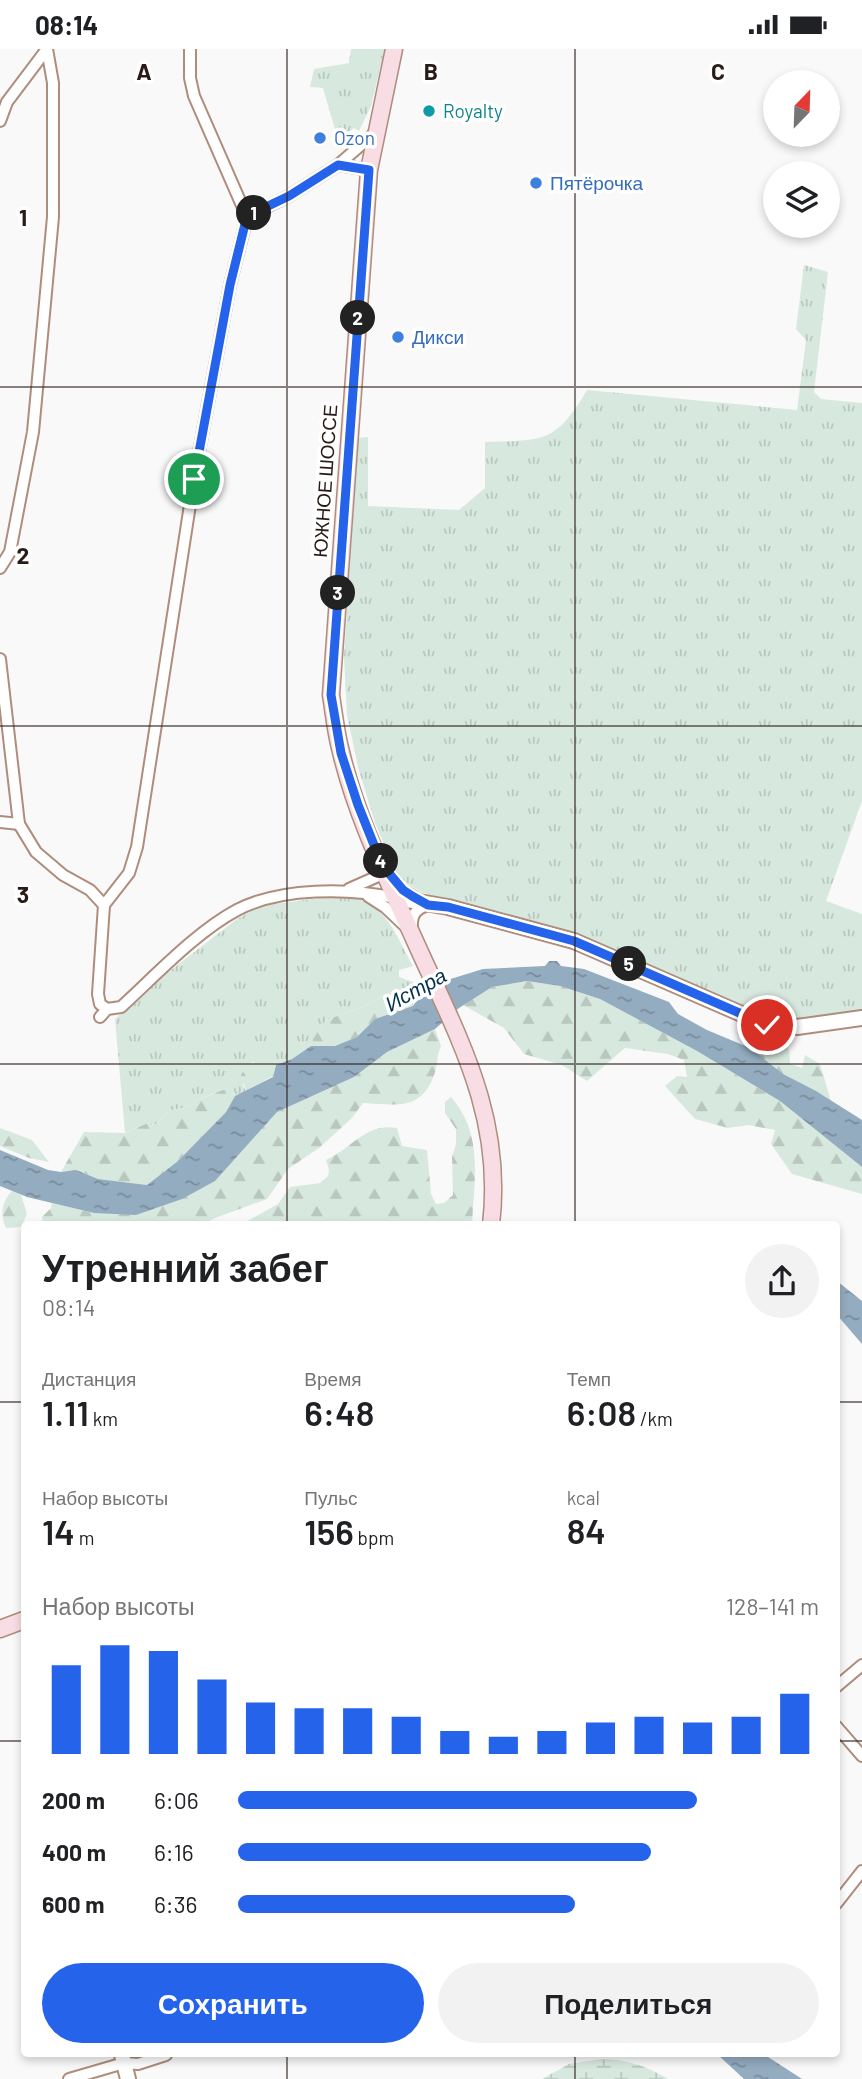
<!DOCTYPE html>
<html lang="ru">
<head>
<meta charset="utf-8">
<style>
  :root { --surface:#fff; --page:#f2f2f2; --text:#202124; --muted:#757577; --accent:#2563eb }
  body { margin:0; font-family:Barlow,sans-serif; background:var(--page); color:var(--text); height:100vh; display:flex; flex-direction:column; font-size:26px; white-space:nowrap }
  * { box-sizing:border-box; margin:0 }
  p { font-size:23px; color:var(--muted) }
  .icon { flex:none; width:38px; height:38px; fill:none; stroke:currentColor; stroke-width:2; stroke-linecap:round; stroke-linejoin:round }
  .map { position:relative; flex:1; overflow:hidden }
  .side { position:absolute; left:21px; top:1172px; width:819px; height:836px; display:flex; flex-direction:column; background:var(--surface); border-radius:7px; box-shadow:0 4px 10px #0003 }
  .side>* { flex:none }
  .needle { width:46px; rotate:23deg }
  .fabs { position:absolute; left:763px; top:21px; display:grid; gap:14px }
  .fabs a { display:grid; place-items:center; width:77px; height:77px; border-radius:50%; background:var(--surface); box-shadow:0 4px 10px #0003; font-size:35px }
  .pin { position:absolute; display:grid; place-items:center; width:60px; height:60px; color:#fff; margin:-30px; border:4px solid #fff; border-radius:50%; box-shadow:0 2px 7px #0007 }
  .km { position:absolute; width:35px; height:35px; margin:-18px; border-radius:50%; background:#222; color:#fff; font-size:19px; line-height:35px; text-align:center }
  .round { display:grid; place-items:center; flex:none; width:74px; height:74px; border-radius:37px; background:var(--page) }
  .headline { display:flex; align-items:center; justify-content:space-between; height:119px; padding:0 21px }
  h1 { font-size:38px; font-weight:600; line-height:52px }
  .stats { display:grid; grid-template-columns:repeat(3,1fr); gap:10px; height:119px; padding:7px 21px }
  .stats div { display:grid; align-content:center }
  .stats b { font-size:35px; font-weight:600 }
  .stats small { font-size:19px; font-weight:400 }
  .stats p { font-size:19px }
  .chart { height:196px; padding:14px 21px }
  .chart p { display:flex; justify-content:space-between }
  .chart svg { width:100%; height:126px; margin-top:7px; stroke:var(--accent); stroke-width:6 }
  .button { display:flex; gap:14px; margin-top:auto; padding:14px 21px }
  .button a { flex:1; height:80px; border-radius:42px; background:var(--accent); color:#fff; font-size:28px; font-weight:600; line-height:80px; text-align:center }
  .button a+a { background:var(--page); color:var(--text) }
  ul { padding:0 21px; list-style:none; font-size:23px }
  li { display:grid; grid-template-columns:112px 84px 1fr; align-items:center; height:52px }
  li i { height:18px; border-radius:9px; background:var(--accent) }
  .status { display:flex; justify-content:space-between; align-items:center; height:49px; padding:0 35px; background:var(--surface); direction:ltr }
  .status svg { height:19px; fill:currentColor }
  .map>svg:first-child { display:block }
  .grass { fill:url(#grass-tufts) }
  .forest { fill:url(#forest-firs) }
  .wetland { fill:url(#wetland-marsh) }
  .water { fill:url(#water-ripples) }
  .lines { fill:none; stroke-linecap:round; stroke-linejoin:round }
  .minor-casing { stroke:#af8d7d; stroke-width:14 }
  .tertiary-casing { stroke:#af8d7d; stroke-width:18 }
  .secondary-casing { stroke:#af8d7d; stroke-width:19 }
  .minor { stroke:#fff; stroke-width:10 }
  .tertiary { stroke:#fff; stroke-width:14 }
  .secondary { stroke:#f8dde4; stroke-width:16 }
  .route-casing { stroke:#fff; stroke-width:14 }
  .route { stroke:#2563eb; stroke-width:9 }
  .grid { fill:none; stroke:#291c16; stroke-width:2; stroke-opacity:0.55 }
  .culture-dot { fill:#0f9aa8; stroke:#fff; stroke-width:2.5 }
  .shop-dot { fill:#3f7fe0; stroke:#fff; stroke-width:2.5 }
  .labels { text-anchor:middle; stroke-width:7; stroke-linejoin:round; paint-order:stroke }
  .culture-label { font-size:19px; fill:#0d838f; stroke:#fff; text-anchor:start }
  .shop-label { font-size:19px; fill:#366cbe; stroke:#fff; text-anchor:start }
  .street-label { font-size:19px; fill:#291c16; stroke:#fff }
  .water-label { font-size:21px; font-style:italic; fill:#04304e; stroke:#fff }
  .grid-label { font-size:23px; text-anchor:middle; font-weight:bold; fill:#291c16; stroke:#fff; stroke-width:7; stroke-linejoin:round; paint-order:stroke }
</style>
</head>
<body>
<div class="status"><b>08:14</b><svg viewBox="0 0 49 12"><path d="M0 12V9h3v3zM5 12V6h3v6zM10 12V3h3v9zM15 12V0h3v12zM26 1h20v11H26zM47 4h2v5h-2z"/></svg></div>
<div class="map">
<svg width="862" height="2030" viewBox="0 0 862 2030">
  <defs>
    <pattern id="grass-tufts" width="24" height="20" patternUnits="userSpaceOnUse" patternTransform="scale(1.75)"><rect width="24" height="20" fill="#d7e9de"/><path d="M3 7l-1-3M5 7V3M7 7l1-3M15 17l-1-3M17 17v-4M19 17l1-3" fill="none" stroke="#b9c7be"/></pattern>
    <pattern id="forest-firs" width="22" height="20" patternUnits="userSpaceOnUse" patternTransform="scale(1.75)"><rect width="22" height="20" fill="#d7e9de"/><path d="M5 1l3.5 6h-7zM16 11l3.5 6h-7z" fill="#b9c7be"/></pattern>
    <pattern id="wetland-marsh" width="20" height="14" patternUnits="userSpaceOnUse" patternTransform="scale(1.75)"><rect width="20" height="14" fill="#d7e9de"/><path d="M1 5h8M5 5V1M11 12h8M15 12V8" fill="none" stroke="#b9c7be"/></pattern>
    <pattern id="water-ripples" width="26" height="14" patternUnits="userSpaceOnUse" patternTransform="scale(1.75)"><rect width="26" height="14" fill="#94acc0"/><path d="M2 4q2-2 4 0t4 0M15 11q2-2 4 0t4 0" fill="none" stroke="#798b9b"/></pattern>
  </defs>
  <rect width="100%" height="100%" fill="#f9f9f9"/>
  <g class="grass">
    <path d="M351 0H385L371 57 359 82 354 79 348 84 350 89 341 101 323 39 310 38 314 20 349 14Z"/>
    <path d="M804 216 828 223 814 343 821 350 862 354V752L826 852 862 865V967L814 974 764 968 586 889 477 861 421 843 399 829 375 774 358 718 347 666 344 608 358 389 368 388V457L459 461 485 439V393C544 391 555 395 587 341L797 361 806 291 796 280Z"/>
    <path d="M327 848C338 848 350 848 361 851 387 858 401 896 413 917L399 921V928L413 933 423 940 422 943H400L382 947 368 956 326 971 313 990 311 997 292 1010 276 1016 275 1012 252 1013 243 1036 246 1042 235 1047 224 1040 196 1052 191 1057 168 1062 155 1076 148 1074 125 1084 115 970 153 935 237 870 260 857Z"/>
  </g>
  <g class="forest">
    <path d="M527 932 560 937 600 950 697 1002 780 1052 862 1118V1145L792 1125 771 1095 775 1081 749 1076 728 1079 695 1070 665 1037 677 1027 687 1028 684 1011 668 1005 625 999 587 1032 562 1016 524 1005 504 979 463 956 492 938Z"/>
    <path d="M400 943H422L413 957 375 970 357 988 335 997H311L313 990 326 971 368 956 382 947Z"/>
    <path d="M435 980 441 997C436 1007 438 1018 433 1029 419 1063 394 1055 363 1054L351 1070 319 1099 288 1120 267 1150 215 1169 202 1176H189L188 1172H183L179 1176H43L42 1168 51 1159 52 1154 94 1164 215 1131 277 1063 354 1028 387 1003Z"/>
    <path d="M758 991 771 1000 779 994 789 1000 790 1015 802 1019 805 1006 820 1015 831 1052C815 1041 797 1034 781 1024 770 1016 760 1007 750 999Z"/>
    <path d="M267 1009 275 1013 276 1016 273 1027 246 1042 241 1026C248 1014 255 1013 267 1009Z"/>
    <path d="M225 1040 235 1047 226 1063 178 1112 147 1136 98 1130 76 1121 61 1123 84 1083 125 1084 148 1074 155 1076 168 1062 191 1057 196 1052Z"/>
    <path d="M451 1048C484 1086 474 1130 472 1176H240L278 1155 290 1138 320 1134 328 1127 329 1121 326 1111C353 1099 365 1074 397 1079L402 1097 427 1101 431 1145 436 1155 444 1154 453 1146 452 1108 456 1095V1080L445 1064V1053Z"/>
    <path d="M0 1079 32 1091 49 1113 29 1109 0 1097Z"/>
    <path d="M12 1142 21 1146 27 1165 21 1178 6 1179C0 1167 1 1153 12 1142Z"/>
  </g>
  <path class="wetland" d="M601 2010C626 2010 647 2017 668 2030H542L569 2015Z"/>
  <g class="water">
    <path d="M549 912H557L561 917 584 920 669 953 678 965 707 981 750 999 783 1025 816 1042 862 1071V1118L780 1052 697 1002 600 950 560 937 527 932 492 938 459 959 435 980 387 1003 354 1028 277 1063 215 1132 182 1150 136 1166 94 1164 27 1148 0 1137V1101L48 1121 61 1123 76 1121 98 1130 147 1136 178 1112 226 1063 235 1047 273 1028 276 1016 292 1010 311 997H335L357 988 375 970 413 957 425 940 444 932 483 920 545 917Z"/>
    <path d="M837 1232 862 1252V1295L837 1266Z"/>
    <path d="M718 2006H765L802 2030H744Z"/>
  </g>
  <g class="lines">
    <defs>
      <g id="minor">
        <path d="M0 72 7 53 47 0"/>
        <path d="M338 116 377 82"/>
        <path d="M247 168 289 147 338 116 369 121"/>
        <path d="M0 519 10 503 33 383 53 168V34L47 0"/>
        <path d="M0 610 19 775 36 803 63 826 90 841 104 856"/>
        <path d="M0 773 19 775"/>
        <path d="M349 840 376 828 382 816 403 841 419 851"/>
        <path d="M368 847 385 858 404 876"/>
        <path d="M412 880C411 866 415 860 428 856"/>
        <path d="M107 960 100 955 98 945 104 856 129 824 137 798 194 430 230 236 247 168 194 47 190 29V0"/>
        <path d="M100 968 107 960 121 958C156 926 196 883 237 861 281 838 349 839 396 849"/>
        <path d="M836 1638 862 1616"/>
        <path d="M836 1677 862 1707"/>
        <path d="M836 1855 862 1822"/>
        <path d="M69 2030 124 2014 138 2015 166 2006"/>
      </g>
      <g id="tertiary">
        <path d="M396 849 448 858 574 892 767 976 797 978 862 969"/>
        <path d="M122 2006 128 2030"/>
      </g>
      <g id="secondary">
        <path d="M394 0 369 121 331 646C334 665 336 685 341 703 356 767 388 832 415 892 458 988 504 1067 491 1176"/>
        <path d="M0 1580 24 1571"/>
      </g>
    </defs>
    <use href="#minor" class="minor-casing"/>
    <use href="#tertiary" class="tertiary-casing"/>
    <use href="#secondary" class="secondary-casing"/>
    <use href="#minor" class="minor"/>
    <use href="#tertiary" class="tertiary"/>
    <use href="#secondary" class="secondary"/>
  </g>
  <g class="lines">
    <defs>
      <path id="route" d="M194 430 230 236 247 167 289 147 338 116 369 121 331 646 341 704 358 756 382 816 403 841 412 847 428 856 448 858 574 892 767 976"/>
    </defs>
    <use href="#route" class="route-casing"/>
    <use href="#route" class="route"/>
  </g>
  <path class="grid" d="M287 0V1176M575 0V1176M0 338H862M0 677H862M0 1015H862M0 1353H24M836 1353H862M0 1692H24M836 1692H862M287 2006V2030M575 2006V2030"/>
  <circle class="culture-dot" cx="429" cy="62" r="7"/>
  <g class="shop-dot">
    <circle cx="320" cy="89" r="7"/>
    <circle cx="536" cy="134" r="7"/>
    <circle cx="398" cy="288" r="7"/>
  </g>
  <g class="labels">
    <g class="culture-label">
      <text x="443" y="69">Royalty</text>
    </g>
    <g class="shop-label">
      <text x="334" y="96">Ozon</text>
      <text x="550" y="141">Пятёрочка</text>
      <text x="412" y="295">Дикси</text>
    </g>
    <g class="street-label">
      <text transform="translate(325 432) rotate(-86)" y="7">ЮЖНОЕ ШОССЕ</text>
    </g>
    <g class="water-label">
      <text transform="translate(416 941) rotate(-29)" y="7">Истра</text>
    </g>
  </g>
  <g class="grid-label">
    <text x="144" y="31">A</text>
    <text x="431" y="31">B</text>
    <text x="718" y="31">C</text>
    <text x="23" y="177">1</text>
    <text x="23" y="515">2</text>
    <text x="23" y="854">3</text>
  </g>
</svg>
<div class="fabs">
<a><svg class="needle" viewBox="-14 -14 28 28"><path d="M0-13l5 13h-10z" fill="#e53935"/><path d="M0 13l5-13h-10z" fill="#757577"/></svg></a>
<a><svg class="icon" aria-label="layers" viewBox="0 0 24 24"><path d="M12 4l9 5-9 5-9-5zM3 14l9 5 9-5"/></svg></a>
</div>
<div class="pin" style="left:194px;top:430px;background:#1e9e55"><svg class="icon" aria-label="arrive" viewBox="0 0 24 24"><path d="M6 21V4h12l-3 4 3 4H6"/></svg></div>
<div class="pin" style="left:767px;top:976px;background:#d93025"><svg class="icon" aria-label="check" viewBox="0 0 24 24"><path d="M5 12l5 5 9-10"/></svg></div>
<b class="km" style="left:254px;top:164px">1</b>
<b class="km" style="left:358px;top:269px">2</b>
<b class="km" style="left:338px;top:544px">3</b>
<b class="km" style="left:381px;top:812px">4</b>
<b class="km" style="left:629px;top:915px">5</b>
<section class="side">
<div class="headline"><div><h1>Утренний забег</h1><p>08:14</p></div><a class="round"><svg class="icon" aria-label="share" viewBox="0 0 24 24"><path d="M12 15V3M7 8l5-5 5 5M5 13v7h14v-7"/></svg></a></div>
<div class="stats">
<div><p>Дистанция</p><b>1.11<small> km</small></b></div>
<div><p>Время</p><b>6:48</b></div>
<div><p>Темп</p><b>6:08<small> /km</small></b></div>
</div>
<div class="stats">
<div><p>Набор высоты</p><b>14<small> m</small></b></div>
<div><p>Пульс</p><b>156<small> bpm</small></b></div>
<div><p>kcal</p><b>84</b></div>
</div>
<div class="chart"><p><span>Набор высоты</span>128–141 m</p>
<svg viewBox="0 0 160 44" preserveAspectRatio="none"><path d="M5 44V13M15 44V6M25 44V8M35 44V18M45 44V26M55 44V28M65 44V28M75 44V31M85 44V36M95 44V38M105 44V36M115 44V33M125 44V31M135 44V33M145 44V31M155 44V23"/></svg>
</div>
<ul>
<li><b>200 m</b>6:06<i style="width:79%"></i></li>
<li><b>400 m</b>6:16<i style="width:71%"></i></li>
<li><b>600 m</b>6:36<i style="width:58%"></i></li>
</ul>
<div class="button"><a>Сохранить</a><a>Поделиться</a></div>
</section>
</div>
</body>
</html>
